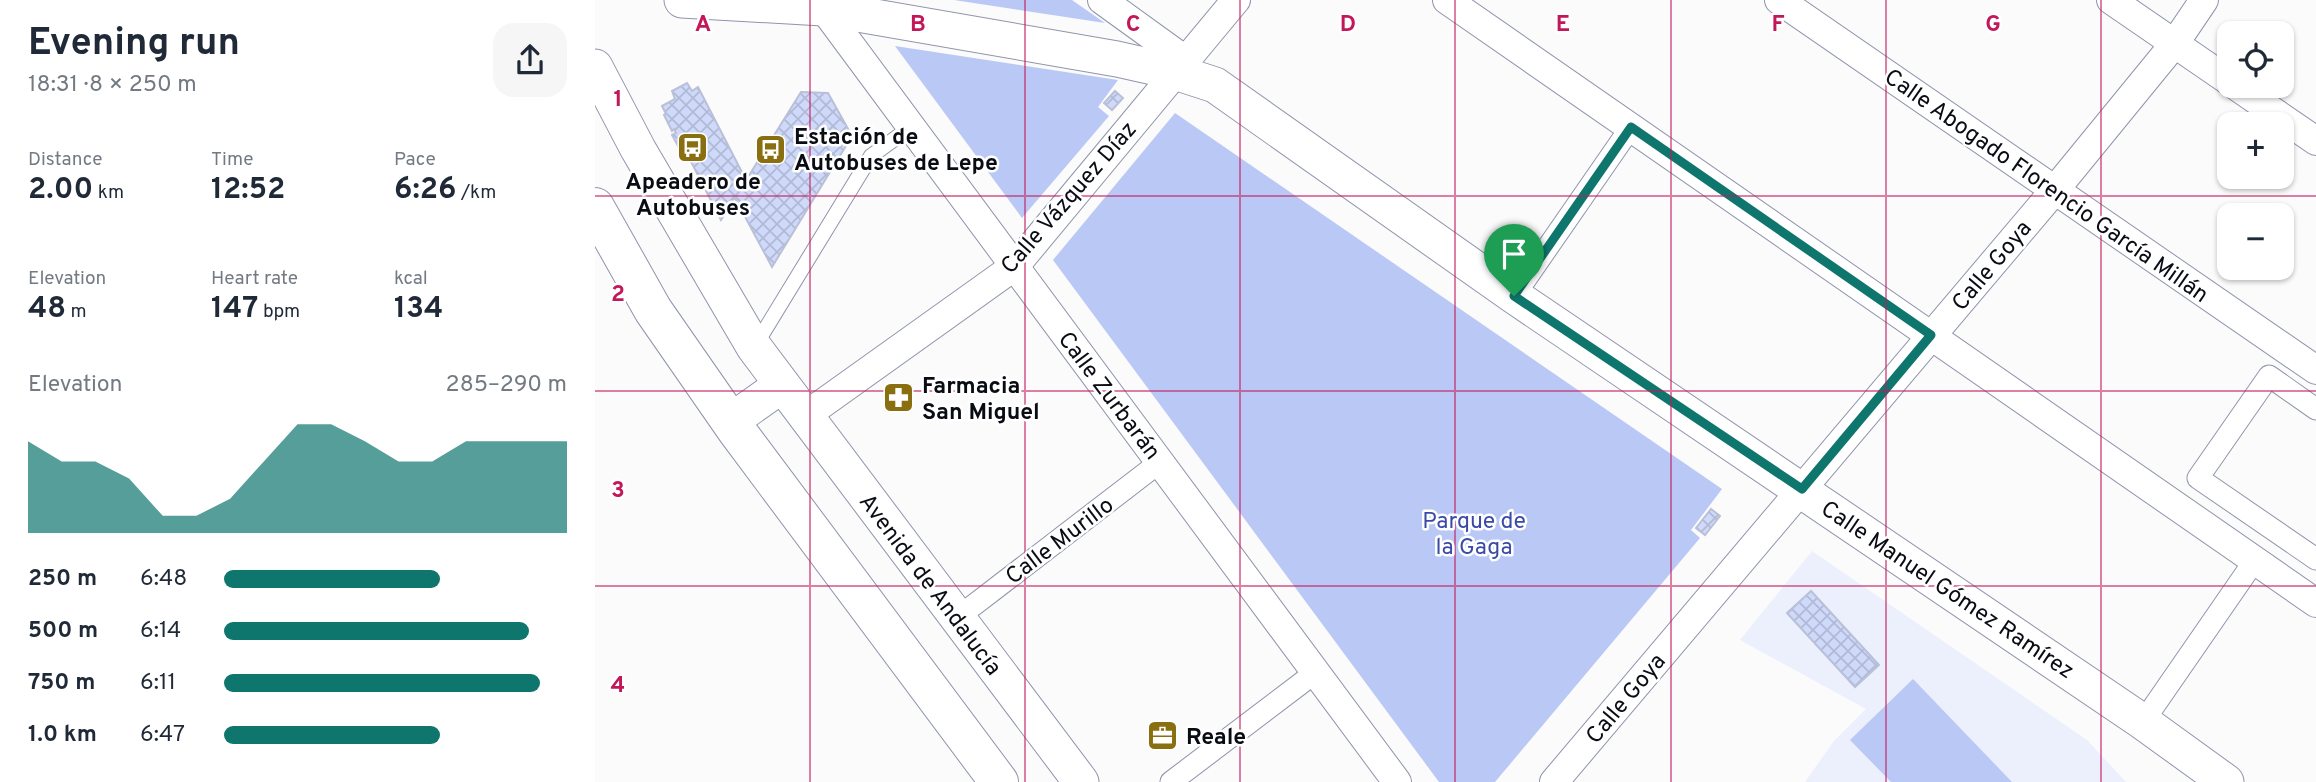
<!DOCTYPE html>
<html lang="en">
<head>
<meta charset="utf-8">
<style>
  :root { --surface:#fff; --page:#f6f6f7; --text:#1f2937; --muted:#747a83; --accent:#0f766e }
  body { margin:0; font-family:Overpass,sans-serif; background:var(--page); color:var(--text); height:100vh; display:flex; flex-direction:column; font-size:26px; white-space:nowrap }
  * { box-sizing:border-box; margin:0 }
  p { font-size:23px; color:var(--muted) }
  .icon { flex:none; width:38px; height:38px; fill:none; stroke:currentColor; stroke-width:2; stroke-linecap:round; stroke-linejoin:round }
  .map { position:relative; flex:1; overflow:hidden }
  .side { display:flex; flex-direction:column; background:var(--surface); width:595px }
  .side>* { flex:none }
  .buttons { position:absolute; left:1622px; top:21px; display:grid; gap:14px }
  .buttons a { display:grid; place-items:center; width:77px; height:77px; border-radius:14px; background:var(--surface); box-shadow:0 2px 5px #0004; font-size:35px }
  .pin { position:absolute; display:grid; place-items:center; width:60px; height:60px; color:#fff; margin:-72px -30px; border-radius:50% 50% 50% 0; rotate:-45deg; box-shadow:0 0 7px #0007 }
  .pin .icon { rotate:45deg }
  .round { display:grid; place-items:center; flex:none; width:74px; height:74px; border-radius:21px; background:var(--page) }
  .head { display:flex; align-items:center; justify-content:space-between; height:119px; padding:0 28px }
  h1 { font-size:38px; font-weight:700; line-height:52px }
  .figures { display:grid; grid-template-columns:repeat(3,1fr); gap:10px; height:119px; padding:7px 28px }
  .figures div { display:grid; align-content:center }
  .figures b { font-size:30px; font-weight:700 }
  .figures small { font-size:19px; font-weight:400 }
  .figures p { font-size:19px }
  .chart { height:196px; padding:14px 28px }
  .chart p { display:flex; justify-content:space-between }
  .chart svg { width:100%; height:126px; margin-top:7px; fill:var(--accent); opacity:.7 }
  ul { padding:0 28px; list-style:none; font-size:23px }
  li { display:grid; grid-template-columns:112px 84px 1fr; align-items:center; height:52px }
  li i { height:18px; border-radius:9px; background:var(--accent) }
  main { display:flex; flex:1; min-height:0 }
  .map>svg:first-child { display:block }
  .built { fill:#ecf0fd }
  .green { fill:#bac8f6 }
  .building { fill:url(#building-cross-hatch); stroke:#b9c0d7; stroke-width:2 }
  .lines { fill:none; stroke-linecap:round; stroke-linejoin:round }
  .service-casing { stroke:#8f95ab; stroke-width:16 }
  .pedestrian-casing { stroke:#8f95ab; stroke-width:23 }
  .minor-casing { stroke:#8f95ab; stroke-width:30 }
  .tertiary-casing { stroke:#8f95ab; stroke-width:37 }
  .trunk-casing { stroke:#8f95ab; stroke-width:40 }
  .service { stroke:#fff; stroke-width:14 }
  .pedestrian { stroke:#fff; stroke-width:21 }
  .minor { stroke:#fff; stroke-width:28 }
  .tertiary { stroke:#fff; stroke-width:35 }
  .trunk { stroke:#fff; stroke-width:38 }
  .route-casing { stroke:#fff; stroke-width:14 }
  .route { stroke:#0f766e; stroke-width:9 }
  .grid { fill:none; stroke:#c2185b; stroke-width:2; stroke-opacity:0.55 }
  .labels { text-anchor:middle; stroke-width:5; stroke-linejoin:round; paint-order:stroke }
  .poi-label { font-size:23px; font-weight:bold; fill:#0a0c14; stroke:#fff; text-anchor:start }
  .street-label { font-size:23px; fill:#0a0c14; stroke:#fff }
  .park-label { font-size:23px; fill:#3b4aa7; stroke:#fff }
  .grid-label { font-size:23px; text-anchor:middle; font-weight:bold; fill:#c2185b; stroke:#fff; stroke-width:5; stroke-linejoin:round; paint-order:stroke }
</style>
</head>
<body>
<main>
<section class="side">
<div class="head"><div><h1>Evening run</h1><p>18:31 · 8 × 250 m</p></div><a class="round"><svg class="icon" aria-label="share" viewBox="0 0 24 24"><path d="M12 15V3M7 8l5-5 5 5M5 13v7h14v-7"/></svg></a></div>
<div class="figures">
<div><p>Distance</p><b>2.00<small> km</small></b></div>
<div><p>Time</p><b>12:52</b></div>
<div><p>Pace</p><b>6:26<small> /km</small></b></div>
</div>
<div class="figures">
<div><p>Elevation</p><b>48<small> m</small></b></div>
<div><p>Heart rate</p><b>147<small> bpm</small></b></div>
<div><p>kcal</p><b>134</b></div>
</div>
<div class="chart"><p><span>Elevation</span>285–290 m</p>
<svg viewBox="0 0 160 44" preserveAspectRatio="none"><path d="M0 44V12L10 19L20 19L30 25L40 38L50 38L60 32L70 19L80 6L90 6L100 12L110 19L120 19L130 12L140 12L150 12L160 12V44z"/></svg>
</div>
<ul>
<li><b>250 m</b>6:48<i style="width:63%"></i></li>
<li><b>500 m</b>6:14<i style="width:89%"></i></li>
<li><b>750 m</b>6:11<i style="width:92%"></i></li>
<li><b>1.0 km</b>6:47<i style="width:63%"></i></li>
</ul>
</section>
<div class="map">
<svg width="1721" height="782" viewBox="0 0 1721 782">
  <defs>
    <pattern id="building-cross-hatch" width="8" height="8" patternUnits="userSpaceOnUse" patternTransform="scale(1.75)"><rect width="8" height="8" fill="#cfdafb"/><path d="M0 0l8 8M0 8l8-8" fill="none" stroke="#b0bad6"/></pattern>
  </defs>
  <rect width="100%" height="100%" fill="#fbfbfb"/>
  <path class="built" d="M1217 551 1492 740 1531 782H1210L1239 741 1271 709 1145 640Z"/>
  <g class="green">
    <path d="M359 0H477L510 23Z"/>
    <path d="M300 46 523 80 503 107 514 116 427 218Z"/>
    <path d="M580 113 1127 489 1096 530 1105 538 900 782H844L458 260Z"/>
    <path d="M1318 679 1417 782H1296L1255 740Z"/>
  </g>
  <g class="building">
    <path d="M92 83 97 91 103 87 151 180 126 220 90 150 87 153 77 135 81 133 79 129 77 131 69 115 71 114 67 106 80 99 77 91Z"/>
    <path d="M520 91 528 98 517 110 509 103Z"/>
    <path d="M206 92 233 93 257 136 177 267 140 198Z"/>
    <path d="M1116 509 1125 516 1110 535 1101 528Z"/>
    <path d="M1216 591 1284 665 1260 687 1192 613Z"/>
  </g>
  <g class="lines">
    <defs>
      <path id="service" d="M160 346 276 156 316 127"/>
      <g id="pedestrian">
        <path d="M919 296 1036 127"/>
        <path d="M1721 409 1674 376 1603 478 1721 559"/>
        <path d="M362 618 565 462"/>
        <path d="M1548 722 1660 560"/>
        <path d="M576 782 721 672"/>
      </g>
      <g id="minor">
        <path d="M234 0 228 8 802 782"/>
        <path d="M507 0 590 60"/>
        <path d="M852 0 1721 603"/>
        <path d="M1184 0 1721 370"/>
        <path d="M1516 0 1634 81"/>
        <path d="M1641 86 1721 141"/>
        <path d="M210 416 420 266 641 0"/>
        <path d="M959 782 1459 191 1580 43 1609 0"/>
      </g>
      <g id="tertiary">
        <path d="M87 0 228 8 522 59 580 72 620 85 919 296 1548 722 1631 782"/>
        <path d="M0 67 43 149 159 347 486 782"/>
        <path d="M136 421 187 385"/>
      </g>
      <path id="trunk" d="M0 207 58 310 142 431 404 782"/>
    </defs>
    <use href="#service" class="service-casing"/>
    <use href="#pedestrian" class="pedestrian-casing"/>
    <use href="#minor" class="minor-casing"/>
    <use href="#tertiary" class="tertiary-casing"/>
    <use href="#trunk" class="trunk-casing"/>
    <use href="#service" class="service"/>
    <use href="#pedestrian" class="pedestrian"/>
    <use href="#minor" class="minor"/>
    <use href="#tertiary" class="tertiary"/>
    <use href="#trunk" class="trunk"/>
  </g>
  <g class="lines">
    <defs>
      <path id="route" d="M1036 127 1336 335 1207 489 919 296Z"/>
    </defs>
    <use href="#route" class="route-casing"/>
    <use href="#route" class="route"/>
  </g>
  <path class="grid" d="M215 0V782M430 0V782M645 0V782M860 0V782M1076 0V782M1291 0V782M1506 0V782M0 196H1721M0 391H1721M0 586H1721"/>
  <defs>
    <symbol id="bus-square" viewBox="-11 -11 22 22"><rect x="-9" y="-9" width="18" height="18" rx="4" fill="#896f0f" stroke="#fff"/><path d="M-5-6H5V4H4V6H2V4H-2V6H-4V4H-5ZM-3.5-4V0h7V-4ZM-3.5 1.2v1.5H-2V1.2ZM2 1.2v1.5H3.5V1.2Z" fill="#fff"/></symbol>
    <symbol id="pharmacy-square" viewBox="-11 -11 22 22"><rect x="-9" y="-9" width="18" height="18" rx="4" fill="#896f0f" stroke="#fff"/><path d="M-2-6h4v4h4v4h-4v4h-4v-4h-4v-4h4Z" fill="#fff"/></symbol>
    <symbol id="office-square" viewBox="-11 -11 22 22"><rect x="-9" y="-9" width="18" height="18" rx="4" fill="#896f0f" stroke="#fff"/><path d="M-6-3h4V-5.5h4V-3h4V5H-6ZM-1-4.5V-3h2v-1.5ZM-6 0V1H6V0Z" fill="#fff"/></symbol>
  </defs>
  <g fill-rule="evenodd">
    <use href="#bus-square" x="80" y="130" width="35" height="35"/>
    <use href="#bus-square" x="158" y="132" width="35" height="35"/>
    <use href="#pharmacy-square" x="286" y="380" width="35" height="35"/>
    <use href="#office-square" x="550" y="718" width="35" height="35"/>
  </g>
  <g class="labels">
    <g class="poi-label">
      <text x="199" y="144">Estación de<tspan x="199" dy="26">Autobuses de Lepe</tspan></text>
      <text x="98" y="189" text-anchor="middle">Apeadero de<tspan x="98" dy="26">Autobuses</tspan></text>
      <text x="327" y="393">Farmacia<tspan x="327" dy="26">San Miguel</tspan></text>
      <text x="591" y="744">Reale</text>
    </g>
    <g class="street-label">
      <text transform="translate(1452 185) rotate(35)" y="8">Calle Abogado Florencio García Millán</text>
      <text transform="translate(473 197) rotate(-49)" y="8">Calle Vázquez Díaz</text>
      <text transform="translate(1396 265) rotate(-50)" y="8">Calle Goya</text>
      <text transform="translate(515 395) rotate(53)" y="8">Calle Zurbarán</text>
      <text transform="translate(464 540) rotate(-37)" y="8">Calle Murillo</text>
      <text transform="translate(336 584) rotate(53)" y="8">Avenida de Andalucía</text>
      <text transform="translate(1353 589) rotate(34)" y="8">Calle Manuel Gómez Ramírez</text>
      <text transform="translate(1030 698) rotate(-50)" y="8">Calle Goya</text>
    </g>
    <g class="park-label">
      <text x="879" y="528">Parque de<tspan x="879" dy="26">la Gaga</tspan></text>
    </g>
  </g>
  <g class="grid-label">
    <text x="108" y="31">A</text>
    <text x="323" y="31">B</text>
    <text x="538" y="31">C</text>
    <text x="753" y="31">D</text>
    <text x="968" y="31">E</text>
    <text x="1183" y="31">F</text>
    <text x="1398" y="31">G</text>
    <text x="23" y="106">1</text>
    <text x="23" y="301">2</text>
    <text x="23" y="497">3</text>
    <text x="23" y="692">4</text>
  </g>
</svg>
<div class="buttons">
<a><svg class="icon" aria-label="locate" viewBox="0 0 24 24"><circle cx="12" cy="12" r="6"/><path d="M12 2v4M12 18v4M2 12h4M18 12h4"/></svg></a>
<a>+</a>
<a>−</a>
</div>
<div class="pin" style="left:919px;top:296px;background:#1e9e55"><svg class="icon" aria-label="arrive" viewBox="0 0 24 24"><path d="M6 21V4h12l-3 4 3 4H6"/></svg></div>
</div>
</main>
</body>
</html>
